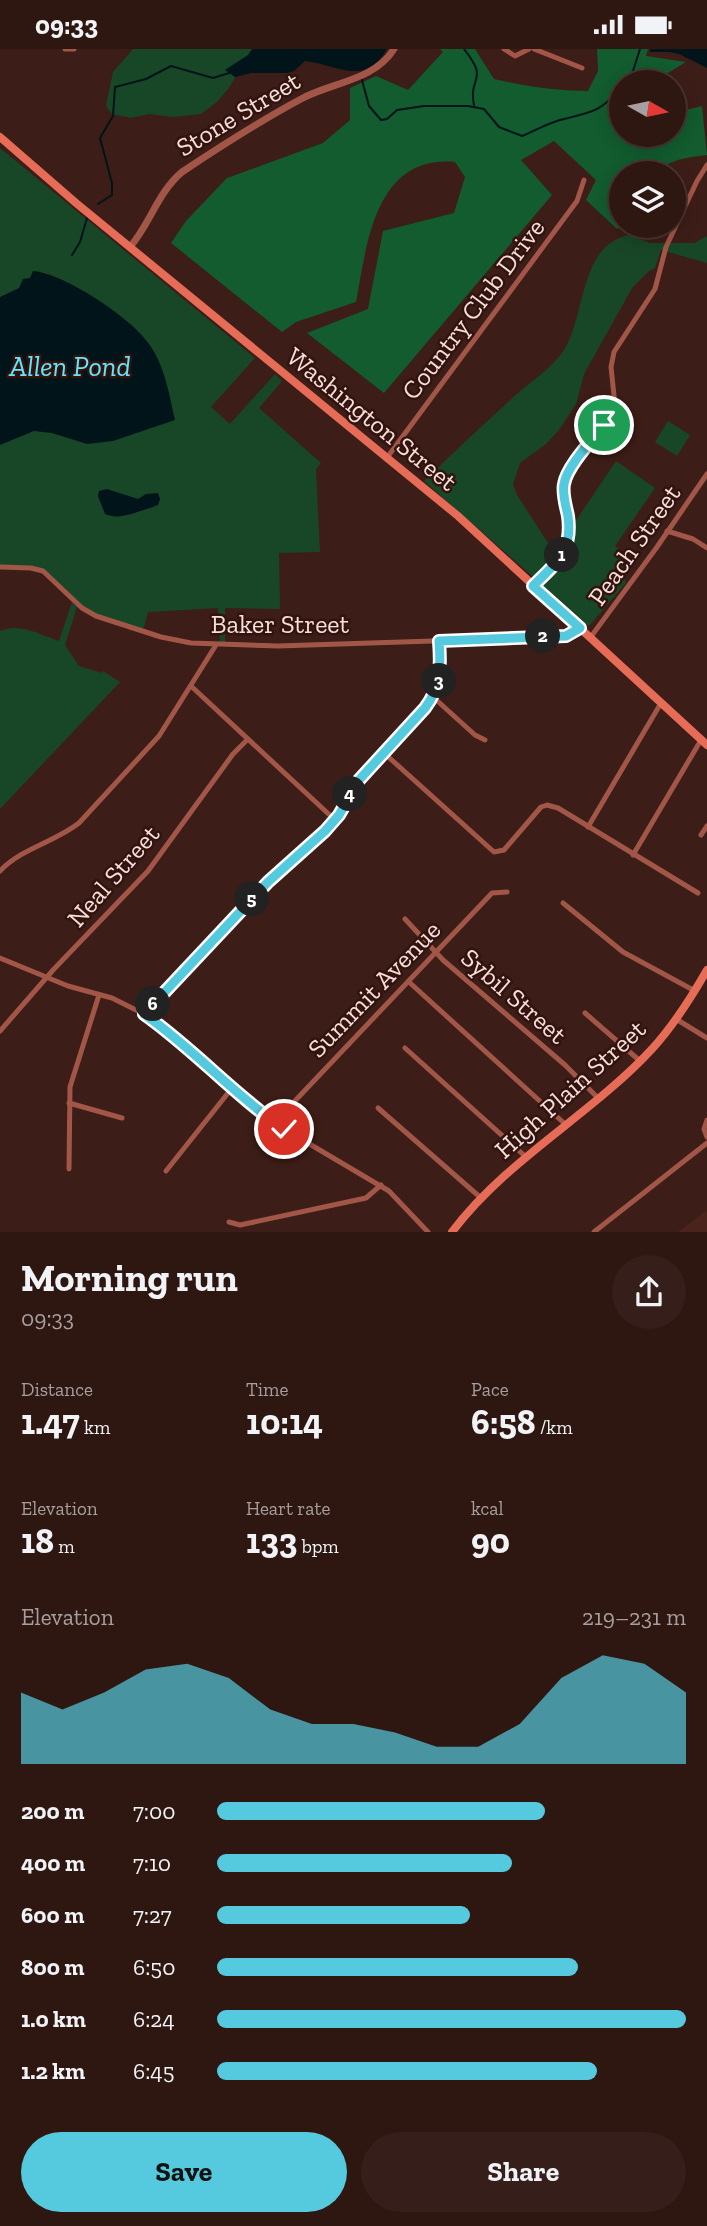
<!DOCTYPE html>
<html lang="en">
<head>
<meta charset="utf-8">
<style>
  :root { --surface:#2e1611; --page:#361f1a; --text:#f1f3f6; --muted:#a79f9f; --line:#493531; --accent:#55cadf }
  body { margin:0; font-family:"Zilla Slab",serif; background:var(--page); color:var(--text); height:100vh; display:flex; flex-direction:column; font-size:26px; white-space:nowrap }
  * { box-sizing:border-box; margin:0 }
  p { font-size:23px; color:var(--muted) }
  .icon { flex:none; width:38px; height:38px; fill:none; stroke:currentColor; stroke-width:2; stroke-linecap:round; stroke-linejoin:round }
  .map { position:relative; height:1183px; overflow:hidden }
  .details { display:flex; flex-direction:column; background:var(--surface); flex:1 }
  .details>* { flex:none }
  .needle { width:46px; rotate:99deg }
  .fabs { position:absolute; left:609px; top:21px; display:grid; gap:14px }
  .fabs a { display:grid; place-items:center; width:77px; height:77px; border-radius:50%; background:var(--surface); box-shadow:0 4px 18px #0003,0 0 0 2px var(--line); font-size:35px }
  .pin { position:absolute; display:grid; place-items:center; width:60px; height:60px; color:#fff; margin:-30px; border:4px solid #fff; border-radius:50%; box-shadow:0 2px 7px #0007 }
  .km { position:absolute; width:35px; height:35px; margin:-18px; border-radius:50%; background:#222; color:#fff; font-size:19px; line-height:35px; text-align:center }
  .round { display:grid; place-items:center; flex:none; width:74px; height:74px; border-radius:37px; background:var(--page) }
  .headline { display:flex; align-items:center; justify-content:space-between; height:119px; padding:0 21px }
  h1 { font-size:38px; font-weight:800; line-height:52px }
  .stats { display:grid; grid-template-columns:repeat(3,1fr); gap:10px; height:119px; padding:7px 21px }
  .stats div { display:grid; align-content:center }
  .stats b { font-size:35px; font-weight:800 }
  .stats small { font-size:19px; font-weight:400 }
  .stats p { font-size:19px }
  .chart { height:196px; padding:14px 21px }
  .chart p { display:flex; justify-content:space-between }
  .chart svg { width:100%; height:126px; margin-top:7px; fill:var(--accent); opacity:.7 }
  .cta { display:flex; gap:14px; margin-top:auto; padding:14px 21px }
  .cta a { flex:1; height:80px; border-radius:42px; background:var(--accent); color:#111; font-size:28px; font-weight:800; line-height:80px; text-align:center }
  .cta a+a { background:var(--page); color:var(--text) }
  ul { padding:0 21px; list-style:none; font-size:23px }
  li { display:grid; grid-template-columns:112px 84px 1fr; align-items:center; height:52px }
  li i { height:18px; border-radius:9px; background:var(--accent) }
  .status { display:flex; justify-content:space-between; align-items:center; height:49px; padding:0 35px; background:var(--surface); direction:ltr }
  .status svg { height:19px; fill:currentColor }
  .map>svg:first-child { display:block }
  .built { fill:#4a231c }
  .green { fill:#184727 }
  .forest { fill:#125c2f }
  .water { fill:#001419 }
  .lines { fill:none; stroke-linecap:round; stroke-linejoin:round }
  .stream { stroke:#001419; stroke-width:2 }
  .minor { stroke:#a25648; stroke-width:5 }
  .tertiary { stroke:#a25648; stroke-width:7 }
  .secondary { stroke:#e76c58; stroke-width:8 }
  .route-casing { stroke:#fff; stroke-width:14 }
  .route { stroke:#55cadf; stroke-width:9 }
  .labels { text-anchor:middle; stroke-width:5; stroke-linejoin:round; paint-order:stroke }
  .street-label { font-size:26px; fill:#f6dfdb; stroke:#32130e }
  .water-label { font-size:28px; font-style:italic; fill:#61e6fe; stroke:#32130e }
</style>
</head>
<body>
<div class="status"><b>09:33</b><svg viewBox="0 0 49 12"><path d="M0 12V9h3v3zM5 12V6h3v6zM10 12V3h3v9zM15 12V0h3v12zM26 1h20v11H26zM47 4h2v5h-2z"/></svg></div>
<div class="map">
<svg width="707" height="1183" viewBox="0 0 707 1183">
  <rect width="100%" height="100%" fill="#3d1d17"/>
  <path class="built" d="M707 1161V1183H678Z"/>
  <g class="green">
    <path d="M133 0H262L238 23 229 39 217 53 201 65 173 68 149 65 131 69 112 65 106 57 113 23Z"/>
    <path d="M0 99 255 309 211 358 230 375 275 325 282 332 259 359 321 414 316 420 320 503 279 504 280 560 225 559V594L220 593 218 559 148 563 143 582 88 563 43 522 0 518Z"/>
    <path d="M629 186 650 194H695L707 187V214L661 201 655 219 649 222 632 239 584 325 576 355 559 381 546 395 520 414 513 435 517 446 561 514 571 498 573 476 616 412 655 439 615 497 619 500 626 534 589 577 424 432C455 402 486 373 518 344 533 331 553 318 564 301 586 266 579 196 629 186Z"/>
    <path d="M668 372 690 386 677 407 655 393Z"/>
    <path d="M72 553 77 558 65 596 79 617 102 624 103 622 120 633 0 760V582C19 573 41 586 59 592Z"/>
  </g>
  <path class="forest" d="M440 0H475L494 30C525 37 556 42 588 42L598 22 597 0H648L646 7 686 13 653 33H621V86H674V64L702 57 707 106C690 108 668 110 658 124H621V175L617 180 586 151 596 131 554 92 521 111 552 146 384 344 307 284 368 260 383 182 454 164 465 128 455 113C375 106 367 195 356 253L296 273 282 283 171 194 186 172 227 129 323 94 350 71V39L376 27 408 41 443 3Z"/>
  <g class="water">
    <path d="M252 0H387C365 39 336 15 305 12L294 22 287 24H251L235 28 225 21 248 6Z"/>
    <path d="M650 0H707V19L679 5 669 3H650Z"/>
    <path d="M33 222C63 224 132 269 149 295 165 317 169 345 175 371L113 392 87 395 52 384 34 382 0 396V248L19 239 23 230 30 229Z"/>
    <path d="M107 440 138 450 146 445 158 444 160 450 158 456 153 458C138 462 120 472 105 465L98 447 99 442Z"/>
  </g>
  <g class="lines">
    <g class="stream">
      <path d="M464 0C490 33 468 26 474 56"/>
      <path d="M362 31 369 57 381 71 387 70 397 61 424 57H468L484 60 499 78 522 87C536 81 550 73 564 70 593 63 602 62 621 38"/>
      <path d="M625 33 633 22 640 0"/>
      <path d="M98 155 112 146V134L100 89 113 67 115 38 146 30 171 17 213 29 229 24"/>
      <path d="M72 206 80 193 87 169"/>
    </g>
    <g class="minor">
      <path d="M65 0H74"/>
      <path d="M504 0 515 7 529 0"/>
      <path d="M534 0 582 19"/>
      <path d="M386 410 577 152 584 131"/>
      <path d="M667 482 693 490 707 499"/>
      <path d="M0 518 31 519 43 522 82 559 96 567 161 588 191 594 278 597 494 590 566 587 580 579"/>
      <path d="M533 537 560 510 567 499 569 483 564 445 566 428 609 368 615 356 611 318 614 303 655 240 666 198 697 132 707 116"/>
      <path d="M590 589 657 498 707 425"/>
      <path d="M191 637 335 771"/>
      <path d="M433 648 475 686 485 691"/>
      <path d="M384 704 494 803 504 801 541 758 547 756 558 759 698 844"/>
      <path d="M588 778 661 654"/>
      <path d="M701 786 707 777"/>
      <path d="M633 806 701 691"/>
      <path d="M0 822C22 799 55 793 79 774L159 687 216 596"/>
      <path d="M563 854 623 903 695 942"/>
      <path d="M405 870 443 911 565 1016 598 1049"/>
      <path d="M0 909 68 937 112 949 144 965 182 994 274 1074 389 1142 428 1183"/>
      <path d="M409 933 565 1075"/>
      <path d="M585 964 640 1012"/>
      <path d="M144 965 268 833 325 782 339 766 359 731 425 659C441 638 441 617 439 591"/>
      <path d="M676 970 707 989"/>
      <path d="M0 982 54 920 148 822 233 705 247 691"/>
      <path d="M405 999 526 1108"/>
      <path d="M69 1054 122 1069"/>
      <path d="M378 1059 481 1149"/>
      <path d="M707 1071 704 1080 707 1088"/>
      <path d="M274 1074 492 844 507 843"/>
      <path d="M69 1120 70 1038 99 946"/>
      <path d="M166 1122 232 1039"/>
      <path d="M229 1173 240 1176 366 1149 381 1136"/>
      <path d="M594 1183 707 1094"/>
    </g>
    <path class="tertiary" d="M130 198C150 175 158 143 182 123 221 97 260 72 301 50 332 33 374 32 394 0"/>
    <g class="secondary">
      <path d="M0 88 76 154 458 467 707 696"/>
      <path d="M452 1183C507 1110 591 1066 652 1000 674 976 691 949 707 921"/>
    </g>
  </g>
  <g class="lines">
    <defs>
      <path id="route" d="M284 1080C234 1046 194 1000 144 965L268 833 325 782 339 766 359 731 425 659C441 638 441 617 439 592L566 587 580 579 533 537C556 514 573 503 568 467 566 457 562 445 564 435 567 417 593 390 604 376"/>
    </defs>
    <use href="#route" class="route-casing"/>
    <use href="#route" class="route"/>
  </g>
  <g class="labels">
    <g class="street-label">
      <text transform="translate(238 65) rotate(-31)" y="9">Stone Street</text>
      <text transform="translate(473 260) rotate(-53)" y="9">Country Club Drive</text>
      <text transform="translate(372 370) rotate(39)" y="9">Washington Street</text>
      <text transform="translate(634 496) rotate(-55)" y="9">Peach Street</text>
      <text x="280" y="584">Baker Street</text>
      <text transform="translate(113 827) rotate(-49)" y="9">Neal Street</text>
      <text transform="translate(374 940) rotate(-46)" y="9">Summit Avenue</text>
      <text transform="translate(514 947) rotate(41)" y="9">Sybil Street</text>
      <text transform="translate(570 1040) rotate(-42)" y="9">High Plain Street</text>
    </g>
    <g class="water-label">
      <text x="70" y="327">Allen Pond</text>
    </g>
  </g>
</svg>
<div class="fabs">
<a><svg class="needle" viewBox="-14 -14 28 28"><path d="M0-13l5 13h-10z" fill="#e53935"/><path d="M0 13l5-13h-10z" fill="#a79f9f"/></svg></a>
<a><svg class="icon" aria-label="layers" viewBox="0 0 24 24"><path d="M12 4l9 5-9 5-9-5zM3 14l9 5 9-5"/></svg></a>
</div>
<div class="pin" style="left:604px;top:376px;background:#1e9e55"><svg class="icon" aria-label="arrive" viewBox="0 0 24 24"><path d="M6 21V4h12l-3 4 3 4H6"/></svg></div>
<div class="pin" style="left:284px;top:1080px;background:#d93025"><svg class="icon" aria-label="check" viewBox="0 0 24 24"><path d="M5 12l5 5 9-10"/></svg></div>
<b class="km" style="left:562px;top:506px">1</b>
<b class="km" style="left:543px;top:587px">2</b>
<b class="km" style="left:439px;top:632px">3</b>
<b class="km" style="left:350px;top:745px">4</b>
<b class="km" style="left:252px;top:850px">5</b>
<b class="km" style="left:153px;top:955px">6</b>
</div>
<section class="details">
<div class="headline"><div><h1>Morning run</h1><p>09:33</p></div><a class="round"><svg class="icon" aria-label="share" viewBox="0 0 24 24"><path d="M12 15V3M7 8l5-5 5 5M5 13v7h14v-7"/></svg></a></div>
<div class="stats">
<div><p>Distance</p><b>1.47<small> km</small></b></div>
<div><p>Time</p><b>10:14</b></div>
<div><p>Pace</p><b>6:58<small> /km</small></b></div>
</div>
<div class="stats">
<div><p>Elevation</p><b>18<small> m</small></b></div>
<div><p>Heart rate</p><b>133<small> bpm</small></b></div>
<div><p>kcal</p><b>90</b></div>
</div>
<div class="chart"><p><span>Elevation</span>219–231 m</p>
<svg viewBox="0 0 160 44" preserveAspectRatio="none"><path d="M0 44V19L10 25L20 19L30 11L40 9L50 14L60 25L70 30L80 30L90 33L100 38L110 38L120 30L130 14L140 6L150 9L160 19V44z"/></svg>
</div>
<ul>
<li><b>200 m</b>7:00<i style="width:70%"></i></li>
<li><b>400 m</b>7:10<i style="width:63%"></i></li>
<li><b>600 m</b>7:27<i style="width:54%"></i></li>
<li><b>800 m</b>6:50<i style="width:77%"></i></li>
<li><b>1.0 km</b>6:24<i style="width:100%"></i></li>
<li><b>1.2 km</b>6:45<i style="width:81%"></i></li>
</ul>
<div class="cta"><a>Save</a><a>Share</a></div>
</section>
</body>
</html>
